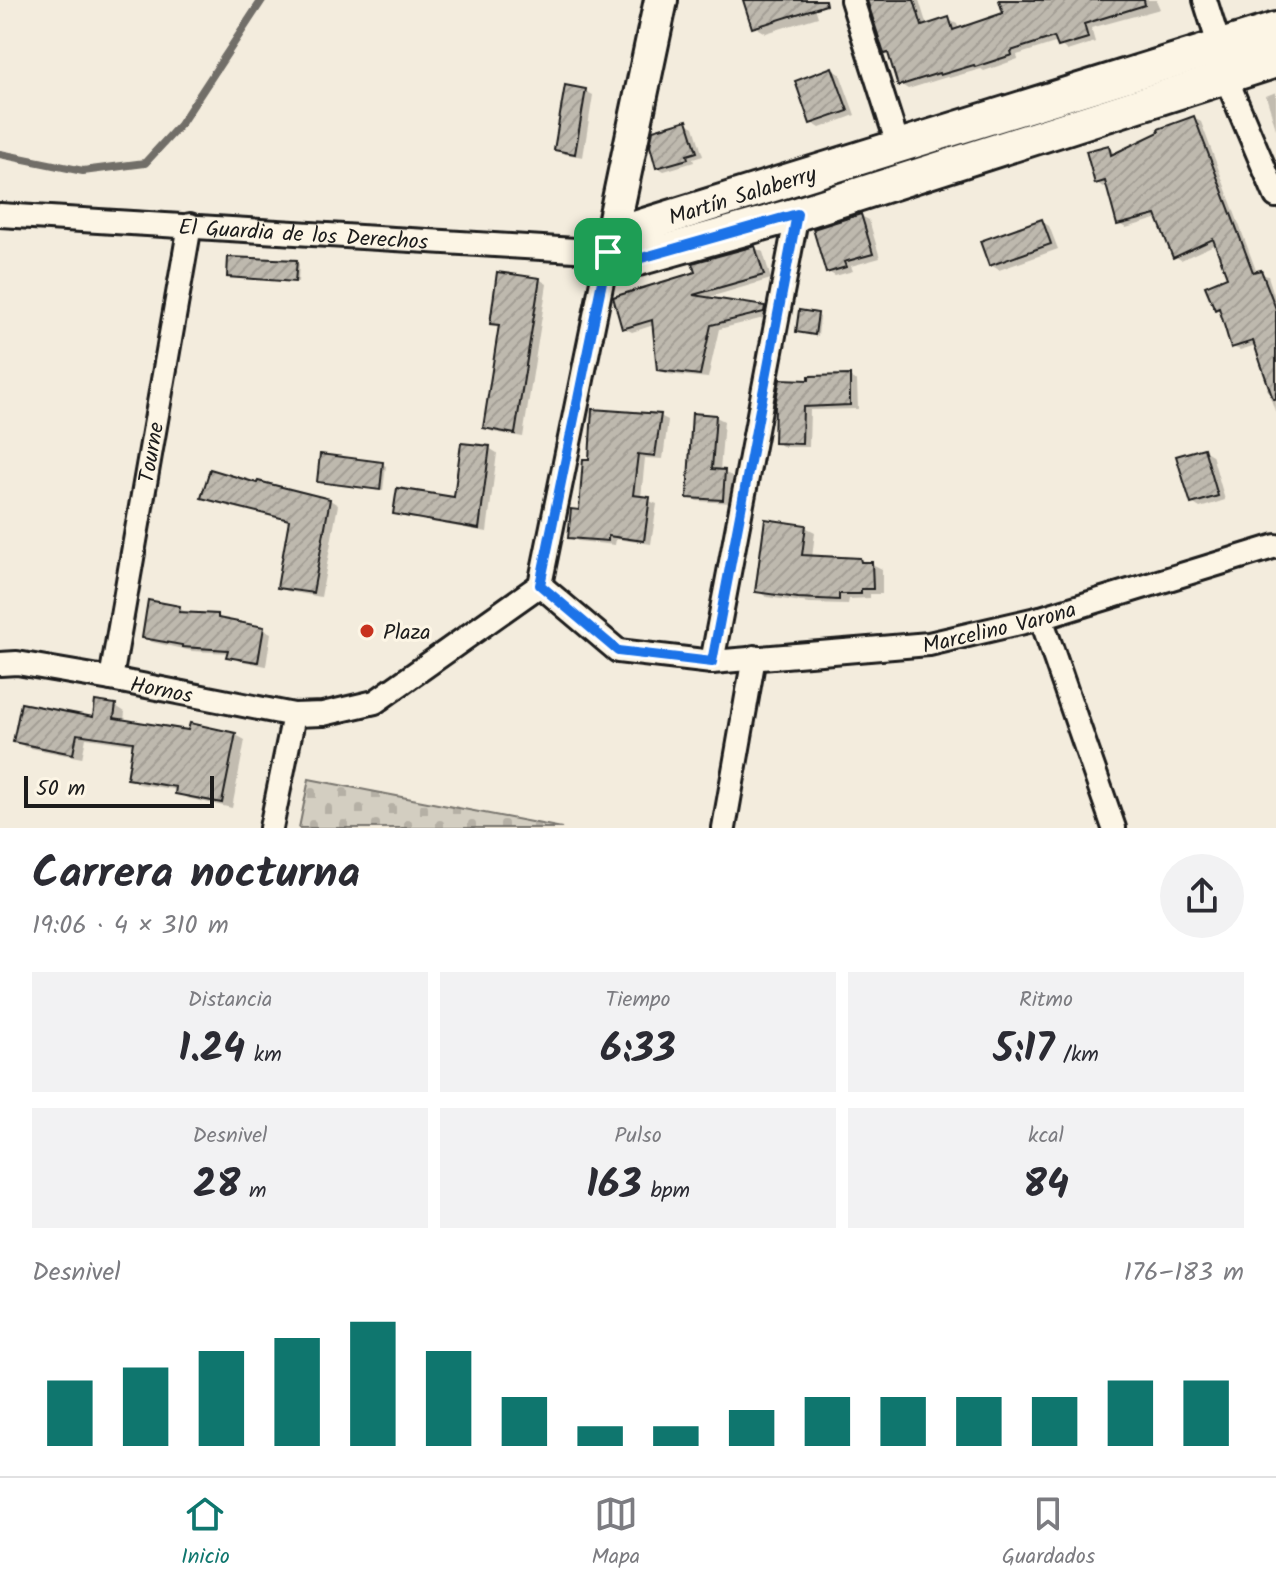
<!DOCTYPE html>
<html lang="es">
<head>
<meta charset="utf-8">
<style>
  :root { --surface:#fff; --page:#f2f2f3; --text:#2b2b33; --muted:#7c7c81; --line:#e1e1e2; --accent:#0f766e }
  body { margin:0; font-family:Kalam,sans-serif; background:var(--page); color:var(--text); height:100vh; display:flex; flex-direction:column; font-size:30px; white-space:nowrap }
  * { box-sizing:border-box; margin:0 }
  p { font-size:26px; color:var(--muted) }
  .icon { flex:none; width:44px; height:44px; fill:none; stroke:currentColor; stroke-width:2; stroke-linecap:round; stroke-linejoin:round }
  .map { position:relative; height:828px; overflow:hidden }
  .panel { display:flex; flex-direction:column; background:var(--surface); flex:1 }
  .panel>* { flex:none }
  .scale { position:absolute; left:24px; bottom:20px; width:190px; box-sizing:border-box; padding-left:8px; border:4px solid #1c1c1c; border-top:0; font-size:22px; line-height:28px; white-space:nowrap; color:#1c1c1c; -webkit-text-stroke:6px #fcf5e5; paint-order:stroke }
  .pin { position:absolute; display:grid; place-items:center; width:68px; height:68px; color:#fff; margin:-34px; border-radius:16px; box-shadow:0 4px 12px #0006 }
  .round { display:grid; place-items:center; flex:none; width:84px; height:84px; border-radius:42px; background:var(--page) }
  .summary { display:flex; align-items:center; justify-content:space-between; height:136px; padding:0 32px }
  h1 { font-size:44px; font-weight:800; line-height:60px }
  .figures { display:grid; grid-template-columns:repeat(3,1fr); gap:12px; height:136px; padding:8px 32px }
  .figures div { display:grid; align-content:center; border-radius:0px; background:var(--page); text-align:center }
  .figures b { font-size:40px; font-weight:800 }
  .figures small { font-size:22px; font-weight:400 }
  .figures p { font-size:22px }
  .chart { height:224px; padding:16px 32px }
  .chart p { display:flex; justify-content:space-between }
  .chart svg { width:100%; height:144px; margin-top:8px; stroke:var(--accent); stroke-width:6 }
  .menu { display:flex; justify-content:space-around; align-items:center; height:112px; border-top:2px solid var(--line); background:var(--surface); font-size:22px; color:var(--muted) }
  .menu a { display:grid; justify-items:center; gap:4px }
  .menu .active { color:var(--accent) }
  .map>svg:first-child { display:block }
  .cemetery { fill:url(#cemetery-stones); stroke:#78756e; stroke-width:2 }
  .shadow { fill:#0003 }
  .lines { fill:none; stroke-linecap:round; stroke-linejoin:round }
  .stream { stroke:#716e68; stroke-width:8 }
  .building { fill:url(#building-hatch); stroke:#1c1c1c; stroke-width:2 }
  .street-casing { stroke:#1c1c1c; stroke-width:28 }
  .secondary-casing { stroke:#1c1c1c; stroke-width:38 }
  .street { stroke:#fcf5e5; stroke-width:22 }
  .secondary { stroke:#fcf5e5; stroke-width:32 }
  .route-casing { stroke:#fff; stroke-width:16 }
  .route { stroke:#1a73e8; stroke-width:10 }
  .poi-dot { fill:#c8321e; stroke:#fcf5e5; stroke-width:3 }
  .labels { text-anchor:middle; stroke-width:6; stroke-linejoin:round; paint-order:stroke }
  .street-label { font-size:22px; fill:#1c1c1c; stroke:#fcf5e5 }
  .poi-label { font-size:22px; fill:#1c1c1c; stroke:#fcf5e5; text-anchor:start }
</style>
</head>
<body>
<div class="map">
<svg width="1276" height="828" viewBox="0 0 1276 828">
  <defs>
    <pattern id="cemetery-stones" width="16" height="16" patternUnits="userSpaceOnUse" patternTransform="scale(2)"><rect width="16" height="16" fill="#d3cec1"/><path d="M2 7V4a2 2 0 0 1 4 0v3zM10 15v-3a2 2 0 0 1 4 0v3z" fill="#b5b0a5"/></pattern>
    <pattern id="building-hatch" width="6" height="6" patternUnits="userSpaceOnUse" patternTransform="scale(2)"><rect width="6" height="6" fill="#beb9ae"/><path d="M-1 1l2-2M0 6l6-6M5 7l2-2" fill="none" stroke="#a39e95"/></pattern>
  </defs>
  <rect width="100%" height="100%" fill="#f3ecdd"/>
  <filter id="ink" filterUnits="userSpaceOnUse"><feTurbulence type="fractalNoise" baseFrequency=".0125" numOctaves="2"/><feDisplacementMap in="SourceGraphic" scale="16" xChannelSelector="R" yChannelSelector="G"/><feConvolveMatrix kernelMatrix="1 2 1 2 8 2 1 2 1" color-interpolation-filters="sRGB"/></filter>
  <g filter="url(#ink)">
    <path class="cemetery" d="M309 779 562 828H299Z"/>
    <g class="shadow">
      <path d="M745 0H813L818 17 766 33 754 26Z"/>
      <path d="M869 0H919L927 26 949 20 957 24 959 30 1005 14 1001 0H1156L1160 9 1091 28 1095 42 1067 51 1058 42 1017 55 1018 59 984 71 981 69 949 78 947 77 908 89 900 84 891 56 886 53Z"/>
      <path d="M832 70 840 74 855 115 820 128 812 123Z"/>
      <path d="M585 91 593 95 583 157 565 154 557 149Z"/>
      <path d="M1276 92V129L1266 96Z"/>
      <path d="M1194 118 1201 122 1257 273 1268 276 1276 301V414L1267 388 1271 387 1256 345 1240 350 1233 347 1222 312 1216 308 1230 278 1216 244 1181 260 1175 256 1159 218 1126 228 1119 224 1108 185 1103 187 1097 183 1108 147 1116 155Z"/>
      <path d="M687 123 694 127 703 156 693 159 694 162 664 171 657 167Z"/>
      <path d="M861 216 869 220 880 258 851 266 853 271 835 276 827 271Z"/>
      <path d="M1041 221 1049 226 1058 249 999 270 991 265Z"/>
      <path d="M755 248 763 252 771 279 703 299 765 307 773 312 772 316 719 329 708 378 667 374 659 369 654 325 632 332 624 328 697 274Z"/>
      <path d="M296 262 299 264 298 282 229 276Z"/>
      <path d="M539 279 547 284 523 437 493 432 485 427 501 327 493 323Z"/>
      <path d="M817 315 820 317 818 336 798 331Z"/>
      <path d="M849 377 857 381 858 409 810 410 809 447H784L776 442 811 382Z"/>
      <path d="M660 416 668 420 663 459 645 458 641 498 657 504 651 544 616 539 615 545 578 541 570 537 581 512 591 462Z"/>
      <path d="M716 417 724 421 720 471 732 476 731 503 697 501 689 496Z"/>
      <path d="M489 448 497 453 487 532 403 517 395 513 455 499Z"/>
      <path d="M1204 450 1212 455 1225 500 1200 508 1192 503Z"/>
      <path d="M382 464 386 466 383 490 322 482Z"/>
      <path d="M204 498 330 500 338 505 321 597 287 591 280 587 290 521 212 502Z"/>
      <path d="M805 527 815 532 812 558 860 560 872 564 882 569V594H870V598L849 599 848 604 809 603 767 597 757 591Z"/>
      <path d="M179 608 187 613 217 616 225 621 263 629 271 633 266 666 237 660 229 653 192 651 152 642 144 637Z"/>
      <path d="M96 704 116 706 125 712 124 721 190 732 191 725 236 735 245 740 232 808 187 798 177 793 178 790 139 784 130 778 135 745 86 738 82 758 25 747 15 741 94 719Z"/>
    </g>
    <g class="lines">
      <path class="stream" d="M0 154 83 171 145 163 180 125 262 0"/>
    </g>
    <g class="building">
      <path d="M743 0H825L826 5 752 28Z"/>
      <path d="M867 0H914L922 26 949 17 953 30 1003 13 999 0H1144L1145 5 1084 24 1088 38 1058 47 1054 37 1011 51 1012 55 975 67 974 65 940 75 939 73 898 86 888 53 884 54Z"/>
      <path d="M832 67 848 111 810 124 795 81Z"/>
      <path d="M565 85 586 89 575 154 554 150Z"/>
      <path d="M1194 116 1253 272 1261 270 1276 309V399H1273L1253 341 1231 348 1219 308 1215 310 1205 286 1227 277 1213 239 1173 258 1156 215 1117 225 1105 181 1095 184 1086 151 1109 145 1111 155 1159 132 1158 129Z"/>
      <path d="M687 120 697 152 687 155 688 159 656 168 650 146 653 130Z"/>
      <path d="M861 214 873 254 844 262 846 267 826 273 813 229Z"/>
      <path d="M1042 219 1051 244 989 266 980 241Z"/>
      <path d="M755 246 764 275 693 295 765 306 764 312 711 325 700 375 657 370 652 320 622 329 613 297 695 272 692 263Z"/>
      <path d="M228 257 297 260 295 282 227 277Z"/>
      <path d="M497 272 540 278 515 434 483 428 499 325 490 324Z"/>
      <path d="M799 310 818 313 815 335 796 332Z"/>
      <path d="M850 375V405L803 407 802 444 774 443 775 405 780 379 809 380V376Z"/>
      <path d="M592 409 661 414 655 456 638 454 633 495 650 497 644 541 608 536V541L568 538 571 509 579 510 583 459H589Z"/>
      <path d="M692 413 716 415 712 469 725 470 723 500 687 498Z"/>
      <path d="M461 443 490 446 479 529 393 514 397 488 454 497Z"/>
      <path d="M1204 448 1218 496 1191 504 1176 456Z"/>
      <path d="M320 454 383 462 380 490 317 482Z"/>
      <path d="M210 469 257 483 258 481 330 499 313 593 277 588 289 520 201 498Z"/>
      <path d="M765 519 806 525 802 555 860 558 861 562H872L873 589H861V594H839V600L798 598 755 592Z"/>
      <path d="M148 600 180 606 179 612 218 614V618L264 627 258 662 226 657 228 650 182 647V645L142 638Z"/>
      <path d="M95 701 116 704 114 718 188 730 190 723 236 733 222 803 175 794 176 787 127 779 133 742 77 734 73 754 13 742 21 703 93 717Z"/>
    </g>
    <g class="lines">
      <defs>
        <g id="street">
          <path d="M852 0 899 148"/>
          <path d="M1205 0 1220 48 1226 78 1276 196"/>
          <path id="s1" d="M0 215 608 252 540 585"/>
          <path d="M1041 618 1114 828"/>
          <path d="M712 662 797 214"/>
          <path id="s2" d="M0 664 17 663 111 679 294 715 323 714 375 702 540 585 618 651 712 662 929 644 1041 618 1276 546"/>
          <path id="s3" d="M111 679 190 225"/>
          <path d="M271 828 294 715"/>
          <path d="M724 828 754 657"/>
        </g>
        <g id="secondary">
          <path id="s4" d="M608 252 638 227 1276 29"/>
          <path d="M608 252 638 259 797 214 1276 61"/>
          <path d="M608 252 661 0"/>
        </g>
      </defs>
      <use href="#street" class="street-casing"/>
      <use href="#secondary" class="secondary-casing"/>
      <use href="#street" class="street"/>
      <use href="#secondary" class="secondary"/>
    </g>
  </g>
  <g class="lines" filter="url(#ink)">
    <defs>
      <path id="route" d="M797 214 712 662 618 651 540 585 608 252 638 259Z"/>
    </defs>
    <use href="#route" class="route-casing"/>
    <use href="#route" class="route"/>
  </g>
  <circle class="poi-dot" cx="367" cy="631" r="8"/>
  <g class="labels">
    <g class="street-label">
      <text dy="8" stroke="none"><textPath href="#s4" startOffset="148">Martín Salaberry</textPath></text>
      <text dy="8" stroke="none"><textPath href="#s1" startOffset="304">El Guardia de los Derechos</textPath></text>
      <text dy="8" stroke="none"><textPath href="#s3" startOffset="230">Tourne</textPath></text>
      <text dy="8" stroke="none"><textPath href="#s2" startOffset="1070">Marcelino Varona</textPath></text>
      <text dy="8" stroke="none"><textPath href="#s2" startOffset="164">Hornos</textPath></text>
    </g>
    <g class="poi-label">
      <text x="383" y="639">Plaza</text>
    </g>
  </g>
</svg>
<div class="scale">50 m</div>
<div class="pin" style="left:608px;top:252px;background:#1e9e55"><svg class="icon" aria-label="arrive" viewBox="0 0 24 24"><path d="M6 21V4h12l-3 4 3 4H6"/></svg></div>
</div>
<section class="panel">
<div class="summary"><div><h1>Carrera nocturna</h1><p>19:06 · 4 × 310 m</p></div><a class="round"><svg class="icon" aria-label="share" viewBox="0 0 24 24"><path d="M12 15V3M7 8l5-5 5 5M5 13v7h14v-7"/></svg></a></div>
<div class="figures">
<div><p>Distancia</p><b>1.24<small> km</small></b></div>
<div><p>Tiempo</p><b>6:33</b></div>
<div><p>Ritmo</p><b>5:17<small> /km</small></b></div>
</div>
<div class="figures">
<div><p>Desnivel</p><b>28<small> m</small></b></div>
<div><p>Pulso</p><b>163<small> bpm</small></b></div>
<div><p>kcal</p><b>84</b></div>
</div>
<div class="chart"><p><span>Desnivel</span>176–183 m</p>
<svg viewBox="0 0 160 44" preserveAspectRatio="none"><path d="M5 44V24M15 44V20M25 44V15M35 44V11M45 44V6M55 44V15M65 44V29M75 44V38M85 44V38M95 44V33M105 44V29M115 44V29M125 44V29M135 44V29M145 44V24M155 44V24"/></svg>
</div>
</section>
<nav class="menu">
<a class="active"><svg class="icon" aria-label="home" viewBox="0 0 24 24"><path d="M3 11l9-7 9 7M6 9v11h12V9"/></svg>Inicio</a>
<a><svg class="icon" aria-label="map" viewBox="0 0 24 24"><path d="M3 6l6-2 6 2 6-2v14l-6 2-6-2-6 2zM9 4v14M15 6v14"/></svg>Mapa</a>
<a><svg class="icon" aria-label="saved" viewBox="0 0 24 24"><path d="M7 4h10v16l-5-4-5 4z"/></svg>Guardados</a>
</nav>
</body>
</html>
